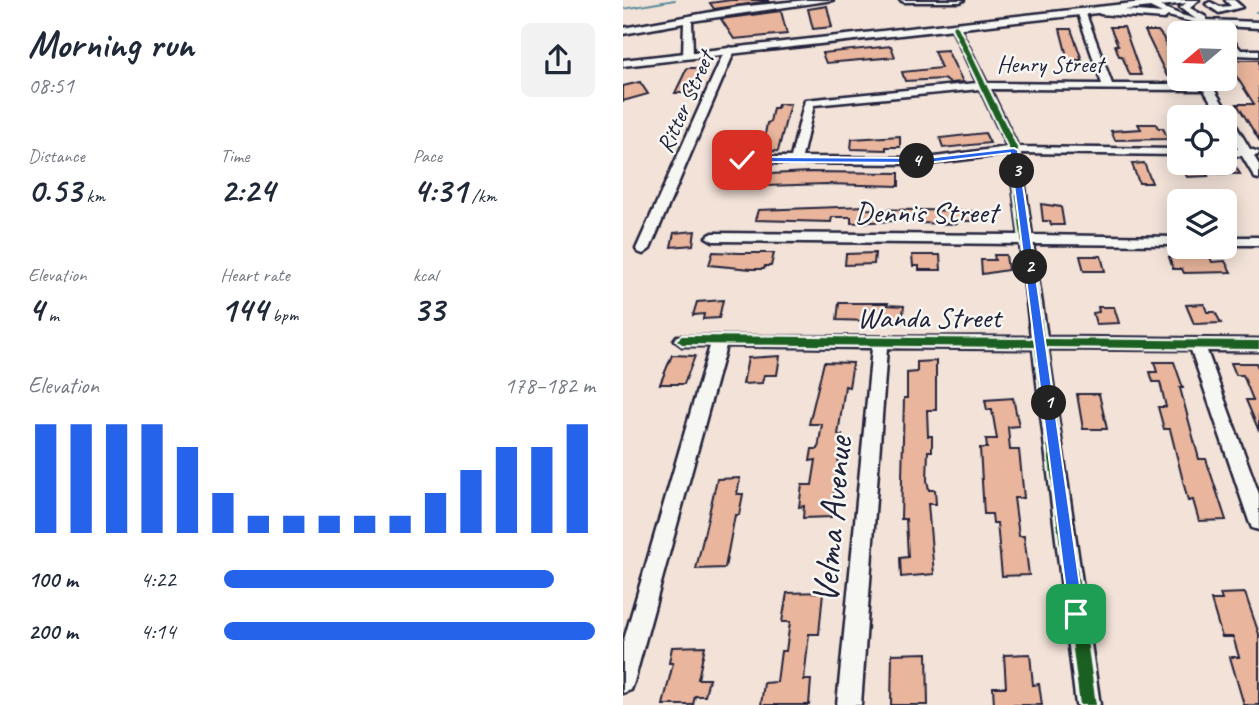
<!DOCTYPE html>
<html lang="en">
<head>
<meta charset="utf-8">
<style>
  :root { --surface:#fff; --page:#f2f2f3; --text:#1f2937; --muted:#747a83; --accent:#2563eb }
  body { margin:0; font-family:Caveat,sans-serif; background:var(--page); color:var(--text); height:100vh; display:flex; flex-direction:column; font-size:26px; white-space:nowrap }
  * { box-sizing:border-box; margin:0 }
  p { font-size:23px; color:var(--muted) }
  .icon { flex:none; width:38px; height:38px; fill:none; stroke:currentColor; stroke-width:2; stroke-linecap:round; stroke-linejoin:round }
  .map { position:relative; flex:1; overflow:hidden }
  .panel { display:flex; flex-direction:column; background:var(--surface); width:623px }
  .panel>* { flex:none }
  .needle { width:46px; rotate:251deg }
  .controls { position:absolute; left:544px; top:21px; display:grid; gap:14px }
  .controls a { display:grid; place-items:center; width:70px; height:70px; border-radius:10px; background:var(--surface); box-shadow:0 4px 18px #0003; font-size:35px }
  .pin { position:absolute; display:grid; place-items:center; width:60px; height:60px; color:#fff; margin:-30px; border-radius:14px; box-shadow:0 4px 10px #0006 }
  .km { position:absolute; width:35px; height:35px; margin:-18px; border-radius:50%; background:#222; color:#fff; font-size:19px; line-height:35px; text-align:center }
  .round { display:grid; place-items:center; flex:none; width:74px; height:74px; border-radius:10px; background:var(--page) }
  .overview { display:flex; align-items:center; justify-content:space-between; height:119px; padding:0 28px }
  h1 { font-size:38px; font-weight:700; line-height:52px }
  .figures { display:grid; grid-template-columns:repeat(3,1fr); gap:10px; height:119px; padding:7px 28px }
  .figures div { display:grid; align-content:center }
  .figures b { font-size:35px; font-weight:700 }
  .figures small { font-size:19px; font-weight:400 }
  .figures p { font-size:19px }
  .chart { height:196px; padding:14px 28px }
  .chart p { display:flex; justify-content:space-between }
  .chart svg { width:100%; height:126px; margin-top:7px; stroke:var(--accent); stroke-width:6 }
  ul { padding:0 28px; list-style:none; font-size:23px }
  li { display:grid; grid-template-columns:112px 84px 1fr; align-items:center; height:52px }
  li i { height:18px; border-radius:9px; background:var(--accent) }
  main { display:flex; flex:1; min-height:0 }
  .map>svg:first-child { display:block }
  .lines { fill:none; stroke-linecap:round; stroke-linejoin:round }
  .stream { stroke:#5c8c9a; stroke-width:2 }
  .building { fill:#e9b59c; stroke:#22223b; stroke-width:2 }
  .minor-casing { stroke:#22223b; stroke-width:5 }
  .major-casing { stroke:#22223b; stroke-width:5 }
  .minor { fill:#f6f6f2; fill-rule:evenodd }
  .major { fill:#f6f6f2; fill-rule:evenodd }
  .cycleway-casing { stroke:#f6f6f2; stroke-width:5 }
  .cycleway { fill:#1b5e20; fill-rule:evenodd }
  .route { fill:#2563eb; stroke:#fff; stroke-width:2 }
  .labels { text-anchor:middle; stroke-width:5; stroke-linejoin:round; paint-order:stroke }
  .far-street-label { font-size:24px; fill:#22223b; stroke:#f6f6f2 }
  .street-label { font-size:30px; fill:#22223b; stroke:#f6f6f2 }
  .near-street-label { font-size:37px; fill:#22223b; stroke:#f6f6f2 }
</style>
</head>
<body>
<main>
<section class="panel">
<div class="overview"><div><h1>Morning run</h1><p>08:51</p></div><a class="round"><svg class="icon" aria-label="share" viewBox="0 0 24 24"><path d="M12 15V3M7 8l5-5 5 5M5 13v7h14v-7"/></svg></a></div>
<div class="figures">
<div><p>Distance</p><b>0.53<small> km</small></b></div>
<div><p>Time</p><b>2:24</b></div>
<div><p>Pace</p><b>4:31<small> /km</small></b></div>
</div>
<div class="figures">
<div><p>Elevation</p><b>4<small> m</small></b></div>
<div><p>Heart rate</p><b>144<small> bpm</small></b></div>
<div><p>kcal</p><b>33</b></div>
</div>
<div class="chart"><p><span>Elevation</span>178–182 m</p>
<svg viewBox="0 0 160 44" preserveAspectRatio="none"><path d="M5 44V6M15 44V6M25 44V6M35 44V6M45 44V14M55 44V30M65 44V38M75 44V38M85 44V38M95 44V38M105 44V38M115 44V30M125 44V22M135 44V14M145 44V14M155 44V6"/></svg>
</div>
<ul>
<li><b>100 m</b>4:22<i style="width:89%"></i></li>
<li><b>200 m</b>4:14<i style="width:100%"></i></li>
</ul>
</section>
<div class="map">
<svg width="636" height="705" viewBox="0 0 636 705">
  <rect width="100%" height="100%" fill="#f2e2d8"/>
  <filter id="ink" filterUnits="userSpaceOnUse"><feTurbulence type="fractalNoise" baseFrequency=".0143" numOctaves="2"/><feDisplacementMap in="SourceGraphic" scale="14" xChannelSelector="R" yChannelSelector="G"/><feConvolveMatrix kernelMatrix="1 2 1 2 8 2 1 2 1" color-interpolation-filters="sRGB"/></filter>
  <g filter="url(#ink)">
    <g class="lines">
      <g class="stream">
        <path d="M0 9 52 0"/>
        <path d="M633 12H636"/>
      </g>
    </g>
    <g class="building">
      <path d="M108 0H145L146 1 91 9 87 3Z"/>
      <path d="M204 6 209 27 190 29 185 9Z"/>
      <path d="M158 11 164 34 111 39 98 19Z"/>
      <path d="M487 27H501L518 75H507L499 56H496L492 45H495Z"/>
      <path d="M437 29H448L459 60H445Z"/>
      <path d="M522 31H535L540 37 556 76H544Z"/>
      <path d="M268 46 272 57 203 63 199 53Z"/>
      <path d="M324 50 340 82 327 83 321 79 282 81 279 72 318 68 311 51Z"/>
      <path d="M603 60H636V140L614 104H631Z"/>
      <path d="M64 68H81L69 93H52Z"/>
      <path d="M17 82 25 94 0 101V86Z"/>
      <path d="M155 104H167L155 151 139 152 144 123 147 122 150 108H154Z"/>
      <path d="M515 124H533L535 128H540L545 139 492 140 488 131 518 129Z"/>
      <path d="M362 133 367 143 320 148 317 138Z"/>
      <path d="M277 136V147H263V150L228 149 229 139Z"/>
      <path d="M521 163 529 183H516L509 164Z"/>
      <path d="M558 164H611L617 174 583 173 585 176 564 177Z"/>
      <path d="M187 172 276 173V186L203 184 143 186 147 174Z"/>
      <path d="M418 204 438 207 441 225H428L427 221H420Z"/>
      <path d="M243 206V209L349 211 350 221H334V224L292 223V220L228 223V217H209L208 222 132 220 135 210Z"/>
      <path d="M72 231 70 245 48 247 51 233Z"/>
      <path d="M90 252 117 253H151L148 266H142L141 269H128L86 265Z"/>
      <path d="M252 253 251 264 222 265 223 254Z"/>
      <path d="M289 255H317L318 270H296V266H290Z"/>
      <path d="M371 255H383L385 270 359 274 358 260H372Z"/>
      <path d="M457 256H478L482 271H461Z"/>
      <path d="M546 257H587L589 262 602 261 608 272 561 273 559 269H550Z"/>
      <path d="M100 300 96 318 80 319 81 314 70 315 74 302Z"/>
      <path d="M216 303H265L264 305 281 306 279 322 214 320Z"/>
      <path d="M581 304 584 312H592L598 323 571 324 563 305Z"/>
      <path d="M475 307H491L496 323 473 324 470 313 476 312Z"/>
      <path d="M49 355 72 356 61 384H37Z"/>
      <path d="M157 356 154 375H141L139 383 120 384 125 358Z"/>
      <path d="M313 361V410H304L305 436H309V451H305L304 480 306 490H312L313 504H305L311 574 278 577 277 558 285 557 283 519H278L281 398H284V373L294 372V362Z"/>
      <path d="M201 362 230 363 226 387 222 386 215 435H219L208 517 180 518 181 506 176 507 179 485H189L193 460 187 461 189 449H195L199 424H186Z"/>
      <path d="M531 362H551L560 388H557L576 459H583L603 520 576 521 570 500 565 501 547 429H541L535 407H543L537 382H530L527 372H534Z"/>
      <path d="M608 363H633L636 370V431L623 400H630L620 375H613Z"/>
      <path d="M454 394H476L484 429H460Z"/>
      <path d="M390 398 396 426 385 427 387 450H396L401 498H391L396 536H401L406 575 379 576 374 523H370L369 514H361L357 448H364L363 439H374L369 410H364L362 400Z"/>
      <path d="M117 478 114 494H120L116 515H112L102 568 73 569 94 479Z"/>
      <path d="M200 592 196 634H186L181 680H188L186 705H138L141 683 154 682 158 651H163L167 622H159L164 593Z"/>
      <path d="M622 593 636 634V705H621L607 657H616L610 637H599L588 600H599L597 594Z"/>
      <path d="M82 646 75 679H86L82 696H72L70 705H40L50 663H46L49 647Z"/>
      <path d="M304 653 305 705H268L269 654Z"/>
      <path d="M407 654 410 685 416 684 419 705H371L370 687H383L381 655Z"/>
    </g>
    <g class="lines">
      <defs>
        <g id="minor">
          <path d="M184 0H210L69 21 70 55 65 58 60 55 61 23 0 34V28L116 7Z"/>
          <path d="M277 0H341L337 2H281Z"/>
          <path d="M567 0H576L567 8 583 17V20L636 22V28L581 25 545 16 541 19 477 14 473 11 477 8 539 13 527 7 526 5 530 3 558 15 573 19 557 8Z"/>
          <path d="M602 0H611L619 7 596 13 583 4 587 2 597 7 608 6Z"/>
          <path d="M459 11 463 14 489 84H578L575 79H585L627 149 636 152 635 155 631 156 636 165V179L632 178 619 156 602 155V149H615L602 126V117H597L581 90 367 89 395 147 556 149V155L397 153 409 235 556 237V245L410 244 424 337 636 339V351H584L636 494V530L629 528 626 521 568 350 425 349 477 705H453L410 349 264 348 238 705H214L249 348 103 346 11 682 8 690 0 693V643L87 346H59L51 340 54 336 408 337 397 244 90 241 83 237 90 233 396 235 386 154 305 164 119 163 113 160 119 157H168L182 100 354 83 328 27 332 24 336 27 364 83 479 84 455 14ZM357 89 384 147 305 158 179 157 191 105Z"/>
          <path d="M550 29 557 31 556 40 552 37Z"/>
          <path d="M602 31 618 50H636V56L612 55 602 41V33H598Z"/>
          <path d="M107 47 112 50 27 249 20 254 15 252 13 249 102 50Z"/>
          <rect x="602" y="237" width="34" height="8"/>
        </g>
        <path id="major" d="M537 0H569L564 3 0 66V60Z"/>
      </defs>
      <use href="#minor" class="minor-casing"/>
      <use href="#major" class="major-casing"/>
      <use href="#minor" class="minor"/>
      <use href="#major" class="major"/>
      <defs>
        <path id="cycleway" d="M332 25 335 27 395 150 421 339 636 341V349L423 347 473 705H457L412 347 59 344 54 340 59 336 411 339 387 150 329 27Z"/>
      </defs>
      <use href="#cycleway" class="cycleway-casing"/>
      <use href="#cycleway" class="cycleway"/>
    </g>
  </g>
  <path class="route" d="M391 148 395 150 461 614 459 620 453 622 448 620 446 614 387 153 304 163 119 162 114 160 119 157 304 158Z"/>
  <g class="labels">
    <g class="far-street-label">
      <text x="427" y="72">Henry Street</text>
      <text transform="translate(62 102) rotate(-66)" y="8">Ritter Street</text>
    </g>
    <g class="street-label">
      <text x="303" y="222">Dennis Street</text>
      <text x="306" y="327">Wanda Street</text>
    </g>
    <g class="near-street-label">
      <text transform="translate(208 520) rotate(-85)" y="13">Velma Avenue</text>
    </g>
  </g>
</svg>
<div class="controls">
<a><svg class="needle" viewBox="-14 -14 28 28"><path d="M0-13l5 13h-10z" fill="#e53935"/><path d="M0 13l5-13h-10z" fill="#747a83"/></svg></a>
<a><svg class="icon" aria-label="locate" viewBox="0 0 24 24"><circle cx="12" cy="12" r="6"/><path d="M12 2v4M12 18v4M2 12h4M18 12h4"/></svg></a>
<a><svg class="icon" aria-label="layers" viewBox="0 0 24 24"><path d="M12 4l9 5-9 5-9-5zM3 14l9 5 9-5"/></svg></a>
</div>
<div class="pin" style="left:453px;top:614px;background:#1e9e55"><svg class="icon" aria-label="arrive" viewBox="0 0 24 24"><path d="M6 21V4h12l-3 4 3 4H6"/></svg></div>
<div class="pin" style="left:119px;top:160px;background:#d93025"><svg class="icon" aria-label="check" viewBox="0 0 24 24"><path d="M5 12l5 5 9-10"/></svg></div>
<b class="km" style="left:426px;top:403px">1</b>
<b class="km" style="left:407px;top:267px">2</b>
<b class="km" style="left:394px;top:171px">3</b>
<b class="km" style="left:294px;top:161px">4</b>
</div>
</main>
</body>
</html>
